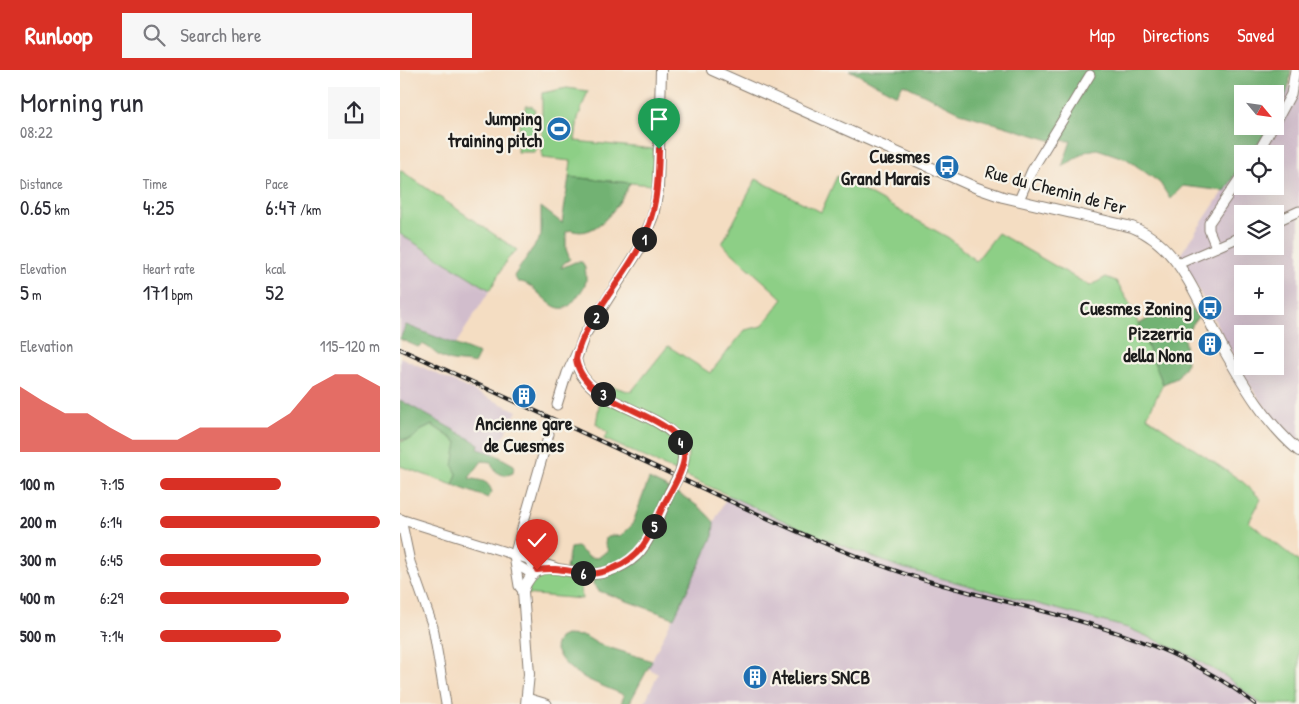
<!DOCTYPE html>
<html lang="en">
<head>
<meta charset="utf-8">
<style>
  :root { --surface:#fff; --page:#f7f7f7; --text:#2b2b33; --muted:#7c7c81; --accent:#d93025 }
  body { margin:0; font-family:"Patrick Hand",sans-serif; background:var(--page); color:var(--text); height:100vh; display:flex; flex-direction:column; font-size:19px; white-space:nowrap }
  * { box-sizing:border-box; margin:0 }
  p { font-size:16px; color:var(--muted) }
  .icon { flex:none; width:28px; height:28px; fill:none; stroke:currentColor; stroke-width:2; stroke-linecap:round; stroke-linejoin:round }
  .map { position:relative; flex:1; overflow:hidden }
  .panel { display:flex; flex-direction:column; background:var(--surface); width:400px }
  .panel>* { flex:none }
  .needle { width:32px; rotate:119deg }
  .fabs { position:absolute; left:834px; top:15px; display:grid; gap:10px }
  .fabs a { display:grid; place-items:center; width:50px; height:50px; border-radius:0px; background:var(--surface); box-shadow:0 5px 20px #0002; font-size:25px }
  .pin { position:absolute; display:grid; place-items:center; width:42px; height:42px; color:#fff; margin:-51px -21px; border-radius:50% 50% 50% 0; rotate:-45deg; box-shadow:0 0 5px #0007 }
  .pin .icon { rotate:45deg }
  .km { position:absolute; width:25px; height:25px; margin:-12px; border-radius:50%; background:#222; color:#fff; font-size:14px; line-height:25px; text-align:center }
  .round { display:grid; place-items:center; flex:none; width:52px; height:52px; border-radius:0px; background:var(--page) }
  .head { display:flex; align-items:center; justify-content:space-between; height:85px; padding:0 20px }
  h1 { font-size:28px; font-weight:600; line-height:38px }
  .figures { display:grid; grid-template-columns:repeat(3,1fr); gap:8px; height:85px; padding:5px 20px }
  .figures div { display:grid; align-content:center }
  .figures b { font-size:21px; font-weight:600 }
  .figures small { font-size:14px; font-weight:400 }
  .figures p { font-size:14px }
  .chart { height:140px; padding:10px 20px }
  .chart p { display:flex; justify-content:space-between }
  .chart svg { width:100%; height:90px; margin-top:5px; fill:var(--accent); opacity:.7 }
  ul { padding:0 20px; list-style:none; font-size:16px }
  li { display:grid; grid-template-columns:80px 60px 1fr; align-items:center; height:38px }
  li i { height:12px; border-radius:6px; background:var(--accent) }
  header { display:flex; align-items:center; gap:30px; box-sizing:border-box; height:70px; padding:0 25px; background:var(--accent); color:#fff }
  header strong { font-size:24px }
  nav { display:flex; gap:28px; margin-inline-start:auto; font-size:18px }
  .search { width:350px; height:45px; background:var(--page); display:flex; align-items:center; gap:12px; box-sizing:border-box; padding:0 18px; border-radius:0px; color:var(--muted); font-size:19px }
  main { display:flex; flex:1; min-height:0 }
  .map>svg:first-child { display:block }
  .industrial { fill:#d1bdcc; fill-rule:evenodd }
  .green { fill:#8dcf86; stroke:#547651 }
  .forest { fill:#72b273; stroke:#476748 }
  .lines { fill:none; stroke-linecap:round; stroke-linejoin:round }
  .minor-casing { stroke:#887c6f; stroke-width:11 }
  .major-casing { stroke:#887c6f; stroke-width:12 }
  .minor { stroke:#fff; stroke-width:9 }
  .major { stroke:#fff; stroke-width:10 }
  .rail-casing { stroke:#1c1c1c; stroke-width:4 }
  .rail { stroke:#f7f3e8; stroke-width:2; stroke-dasharray:5.5; stroke-linecap:butt }
  .major-bridge-casing { stroke:#887c6f; stroke-width:12; stroke-linecap:butt }
  .major-bridge { stroke:#fff; stroke-width:10 }
  .route-casing { stroke:#fff; stroke-width:10 }
  .route { stroke:#d93025; stroke-width:6 }
  .labels { text-anchor:middle; stroke-width:4.5; stroke-linejoin:round; paint-order:stroke }
  .poi-label { font-size:19px; font-weight:bold; fill:#1c1c1c; stroke:#f7f3e8; text-anchor:end }
  .street-label { font-size:19px; fill:#1c1c1c; stroke:#f7f3e8 }
</style>
</head>
<body>
<header>
<strong>Runloop</strong>
<div class="search"><svg class="icon" aria-label="search" viewBox="0 0 24 24"><circle cx="10" cy="10" r="6"/><path d="M15 15l6 6"/></svg>Search here</div>
<nav><a>Map</a><a>Directions</a><a>Saved</a></nav>
</header>
<main>
<section class="panel">
<div class="head"><div><h1>Morning run</h1><p>08:22</p></div><a class="round"><svg class="icon" aria-label="share" viewBox="0 0 24 24"><path d="M12 15V3M7 8l5-5 5 5M5 13v7h14v-7"/></svg></a></div>
<div class="figures">
<div><p>Distance</p><b>0.65<small> km</small></b></div>
<div><p>Time</p><b>4:25</b></div>
<div><p>Pace</p><b>6:47<small> /km</small></b></div>
</div>
<div class="figures">
<div><p>Elevation</p><b>5<small> m</small></b></div>
<div><p>Heart rate</p><b>171<small> bpm</small></b></div>
<div><p>kcal</p><b>52</b></div>
</div>
<div class="chart"><p><span>Elevation</span>115–120 m</p>
<svg viewBox="0 0 160 44" preserveAspectRatio="none"><path d="M0 44V12L10 19L20 25L30 25L40 32L50 38L60 38L70 38L80 32L90 32L100 32L110 32L120 25L130 12L140 6L150 6L160 12V44z"/></svg>
</div>
<ul>
<li><b>100 m</b>7:15<i style="width:55%"></i></li>
<li><b>200 m</b>6:14<i style="width:100%"></i></li>
<li><b>300 m</b>6:45<i style="width:73%"></i></li>
<li><b>400 m</b>6:29<i style="width:86%"></i></li>
<li><b>500 m</b>7:14<i style="width:55%"></i></li>
</ul>
</section>
<div class="map">
<svg width="899" height="634" viewBox="0 0 899 634">
  <rect width="100%" height="100%" fill="#f7f3e8"/>
  <filter id="ink" filterUnits="userSpaceOnUse"><feTurbulence type="fractalNoise" baseFrequency=".02" numOctaves="2"/><feDisplacementMap in="SourceGraphic" scale="10" xChannelSelector="R" yChannelSelector="G"/><feConvolveMatrix kernelMatrix="1 2 1 2 8 2 1 2 1" color-interpolation-filters="sRGB"/></filter>
  <filter id="wash" filterUnits="userSpaceOnUse"><feTurbulence type="fractalNoise" baseFrequency=".0096" numOctaves="4" result="noise"/><feDisplacementMap in="SourceGraphic" scale="20" xChannelSelector="R" yChannelSelector="G"/><feGaussianBlur stdDeviation="1.12" result="paint"/><feColorMatrix in="noise" values="0 0 0 0 0 0 0 0 0 0 0 0 0 0 0 0 0 1.4 0 .05"/><feComposite in="paint" operator="in"/></filter>
  <g filter="url(#wash)">
    <rect width="100%" height="100%" fill="#f4ddc2"/>
    <g class="industrial">
      <path d="M899 0V375L875 351 845 308 780 185 842 93V116H875V84H848L862 69ZM842 144H875V176H842ZM842 204H875V236H842ZM842 264H875V296H842Z"/>
      <path d="M0 164 90 220 55 275 6 255 0 267Z"/>
      <path d="M0 287 117 341 94 384 78 379 79 374 0 330Z"/>
      <path d="M328 425 415 465 499 497 728 558 785 583 825 606 861 634H244L258 604 248 598 313 466 314 452Z"/>
    </g>
    <g class="green">
      <path d="M167 18 188 21 178 48 175 71 254 79 252 115 169 107 171 91 142 88V23Z"/>
      <path d="M126 36H132L135 40 132 47 137 51V79L134 82H117L120 47 128 48 124 42Z"/>
      <path d="M0 100 117 180 107 190 90 220 0 164Z"/>
      <path d="M437 106 549 168 576 191 598 163 690 216 706 207 716 211 731 236 763 314 747 347 843 412 861 429 849 452 899 492V634H861L825 606 785 583 728 558 499 497 415 465 284 405C289 388 292 376 276 365L280 383 278 402 204 369 208 363 196 354 200 330 216 333 211 316 231 322 268 276 310 303 345 260 362 256 383 229 322 174 356 109 421 142Z"/>
      <path d="M32 355 57 372V404L53 415 0 396V372L12 369 20 361Z"/>
      <path d="M137 500 180 502 182 529 124 524Z"/>
    </g>
    <g class="forest">
      <path d="M449 0H891C890 18 884 32 875 47V24H842V56H870L862 69 848 84H842V93L825 121 783 116 770 129 760 113 727 89 697 79 687 81 662 97 671 71 650 70 564 44 503 14 497 25Z"/>
      <path d="M169 107 230 113C221 132 197 171 171 160L166 162V179L170 189 163 194 161 198 175 192H182C186 197 186 204 186 211 185 217 180 223 176 228 156 259 138 210 118 212L114 206 141 166V137L162 153Z"/>
      <path d="M792 239 798 247 784 266 787 293 777 308 763 314 739 254 760 242 768 250Z"/>
      <path d="M6 255 79 284 74 294C65 291 55 293 46 289 36 286 32 278 22 274L18 277 0 269Z"/>
      <path d="M0 330 79 374 78 379 94 384 114 395 113 403C102 408 94 403 91 392L82 391 69 408C80 411 88 409 92 422L88 428 53 415 57 404 53 396 57 372 32 355 20 361 12 369 0 370Z"/>
      <path d="M249 409C273 421 296 430 314 452L313 466 274 548 199 521 193 514V504L166 499 170 478 177 477 189 487 198 488 208 480 205 474 206 468 213 465 220 467 232 455Z"/>
      <path d="M165 565 185 566 198 574 252 591 229 634H221L224 625C200 614 164 605 155 577L159 568Z"/>
    </g>
  </g>
  <g filter="url(#ink)">
    <g class="lines">
      <defs>
        <g id="minor">
          <path d="M875 54 891 24 895 0"/>
          <path d="M857 84 873 56"/>
          <path d="M619 130 632 100 690 5"/>
          <path d="M875 152 899 141"/>
          <path d="M816 177 809 160V153L842 105"/>
          <path d="M778 194 842 166"/>
          <path d="M157 335 167 303 177 282"/>
          <path d="M0 449 128 489 137 500"/>
          <path d="M1 449 10 492 33 557 46 634"/>
          <path d="M128 489 154 497"/>
          <path d="M117 495 132 504"/>
          <path d="M123 521 119 516 114 486 149 364"/>
          <path d="M127 628 147 634"/>
        </g>
        <g id="major">
          <path d="M261 0 258 120 253 146 240 178 184 266 176 289C184 347 304 338 280 403"/>
          <path d="M312 0 577 118 603 127 732 157C782 176 800 236 824 280 845 317 866 353 899 381"/>
          <path d="M126 634 129 604 123 521C137 482 164 505 192 504 205 504 222 497 232 489 249 477 261 441 270 422"/>
        </g>
      </defs>
      <use href="#minor" class="minor-casing"/>
      <use href="#major" class="major-casing"/>
      <use href="#minor" class="minor"/>
      <use href="#major" class="major"/>
      <defs>
        <path id="rail" d="M0 279C91 320 181 362 271 404 339 435 407 468 477 494 603 541 746 547 855 634"/>
      </defs>
      <use href="#rail" class="rail-casing"/>
      <use href="#rail" class="rail"/>
      <defs>
        <path id="major-bridge" d="M270 422 280 403"/>
      </defs>
      <use href="#major-bridge" class="major-bridge-casing"/>
      <use href="#major-bridge" class="major-bridge"/>
    </g>
  </g>
  <g class="lines" filter="url(#ink)">
    <defs>
      <path id="route" d="M137 500C155 497 167 501 185 503 196 505 205 502 214 498 245 485 251 462 264 434 271 421 282 404 284 389 289 341 184 342 176 289 181 256 224 208 240 176 257 142 258 116 259 79"/>
    </defs>
    <use href="#route" class="route-casing"/>
    <use href="#route" class="route"/>
  </g>
  <defs>
    <symbol id="stadium-disc" viewBox="-11 -11 22 22"><circle r="9.5" fill="#1f6fb2" stroke="#f7f3e8"/><path d="M0-5a6.5 5 0 1 0 0 10a6.5 5 0 1 0 0-10ZM-3.5-1.8h7v3.6h-7Z" fill="#fff"/></symbol>
    <symbol id="bus-disc" viewBox="-11 -11 22 22"><circle r="9.5" fill="#1f6fb2" stroke="#f7f3e8"/><path d="M-5-6H5V4H4V6H2V4H-2V6H-4V4H-5ZM-3.5-4V0h7V-4ZM-3.5 1.2v1.5H-2V1.2ZM2 1.2v1.5H3.5V1.2Z" fill="#fff"/></symbol>
    <symbol id="building-disc" viewBox="-11 -11 22 22"><circle r="9.5" fill="#1f6fb2" stroke="#f7f3e8"/><path d="M-4-6H4V6H1V3H-1V6H-4ZM-2.5-4.3h1.7v1.8h-1.7ZM.8-4.3h1.7v1.8H.8ZM-2.5-1h1.7V.8h-1.7ZM.8-1h1.7V.8H.8Z" fill="#fff"/></symbol>
  </defs>
  <g fill-rule="evenodd">
    <use href="#stadium-disc" x="145" y="45" width="28" height="28"/>
    <use href="#bus-disc" x="533" y="83" width="28" height="28"/>
    <use href="#bus-disc" x="796" y="224" width="28" height="28"/>
    <use href="#building-disc" x="796" y="260" width="28" height="28"/>
    <use href="#building-disc" x="110" y="312" width="28" height="28"/>
    <use href="#building-disc" x="341" y="593" width="28" height="28"/>
  </g>
  <g class="labels">
    <g class="poi-label">
      <text x="142" y="55">Jumping<tspan x="142" dy="22">training pitch</tspan></text>
      <text x="530" y="93">Cuesmes<tspan x="530" dy="22">Grand Marais</tspan></text>
      <text x="792" y="245">Cuesmes Zoning</text>
      <text x="792" y="270">Pizzerria<tspan x="792" dy="22">della Nona</tspan></text>
      <text x="124" y="360" text-anchor="middle">Ancienne gare<tspan x="124" dy="22">de Cuesmes</tspan></text>
      <text x="372" y="614" text-anchor="start">Ateliers SNCB</text>
    </g>
    <g class="street-label">
      <text transform="translate(656 119) rotate(15)" y="7">Rue du Chemin de Fer</text>
    </g>
  </g>
</svg>
<div class="fabs">
<a><svg class="needle" viewBox="-14 -14 28 28"><path d="M0-13l5 13h-10z" fill="#e53935"/><path d="M0 13l5-13h-10z" fill="#7c7c81"/></svg></a>
<a><svg class="icon" aria-label="locate" viewBox="0 0 24 24"><circle cx="12" cy="12" r="6"/><path d="M12 2v4M12 18v4M2 12h4M18 12h4"/></svg></a>
<a><svg class="icon" aria-label="layers" viewBox="0 0 24 24"><path d="M12 4l9 5-9 5-9-5zM3 14l9 5 9-5"/></svg></a>
<a>+</a>
<a>−</a>
</div>
<div class="pin" style="left:259px;top:79px;background:#1e9e55"><svg class="icon" aria-label="arrive" viewBox="0 0 24 24"><path d="M6 21V4h12l-3 4 3 4H6"/></svg></div>
<div class="pin" style="left:137px;top:500px;background:#d93025"><svg class="icon" aria-label="check" viewBox="0 0 24 24"><path d="M5 12l5 5 9-10"/></svg></div>
<b class="km" style="left:244px;top:169px">1</b>
<b class="km" style="left:196px;top:247px">2</b>
<b class="km" style="left:203px;top:324px">3</b>
<b class="km" style="left:280px;top:372px">4</b>
<b class="km" style="left:254px;top:456px">5</b>
<b class="km" style="left:183px;top:503px">6</b>
</div>
</main>
</body>
</html>
